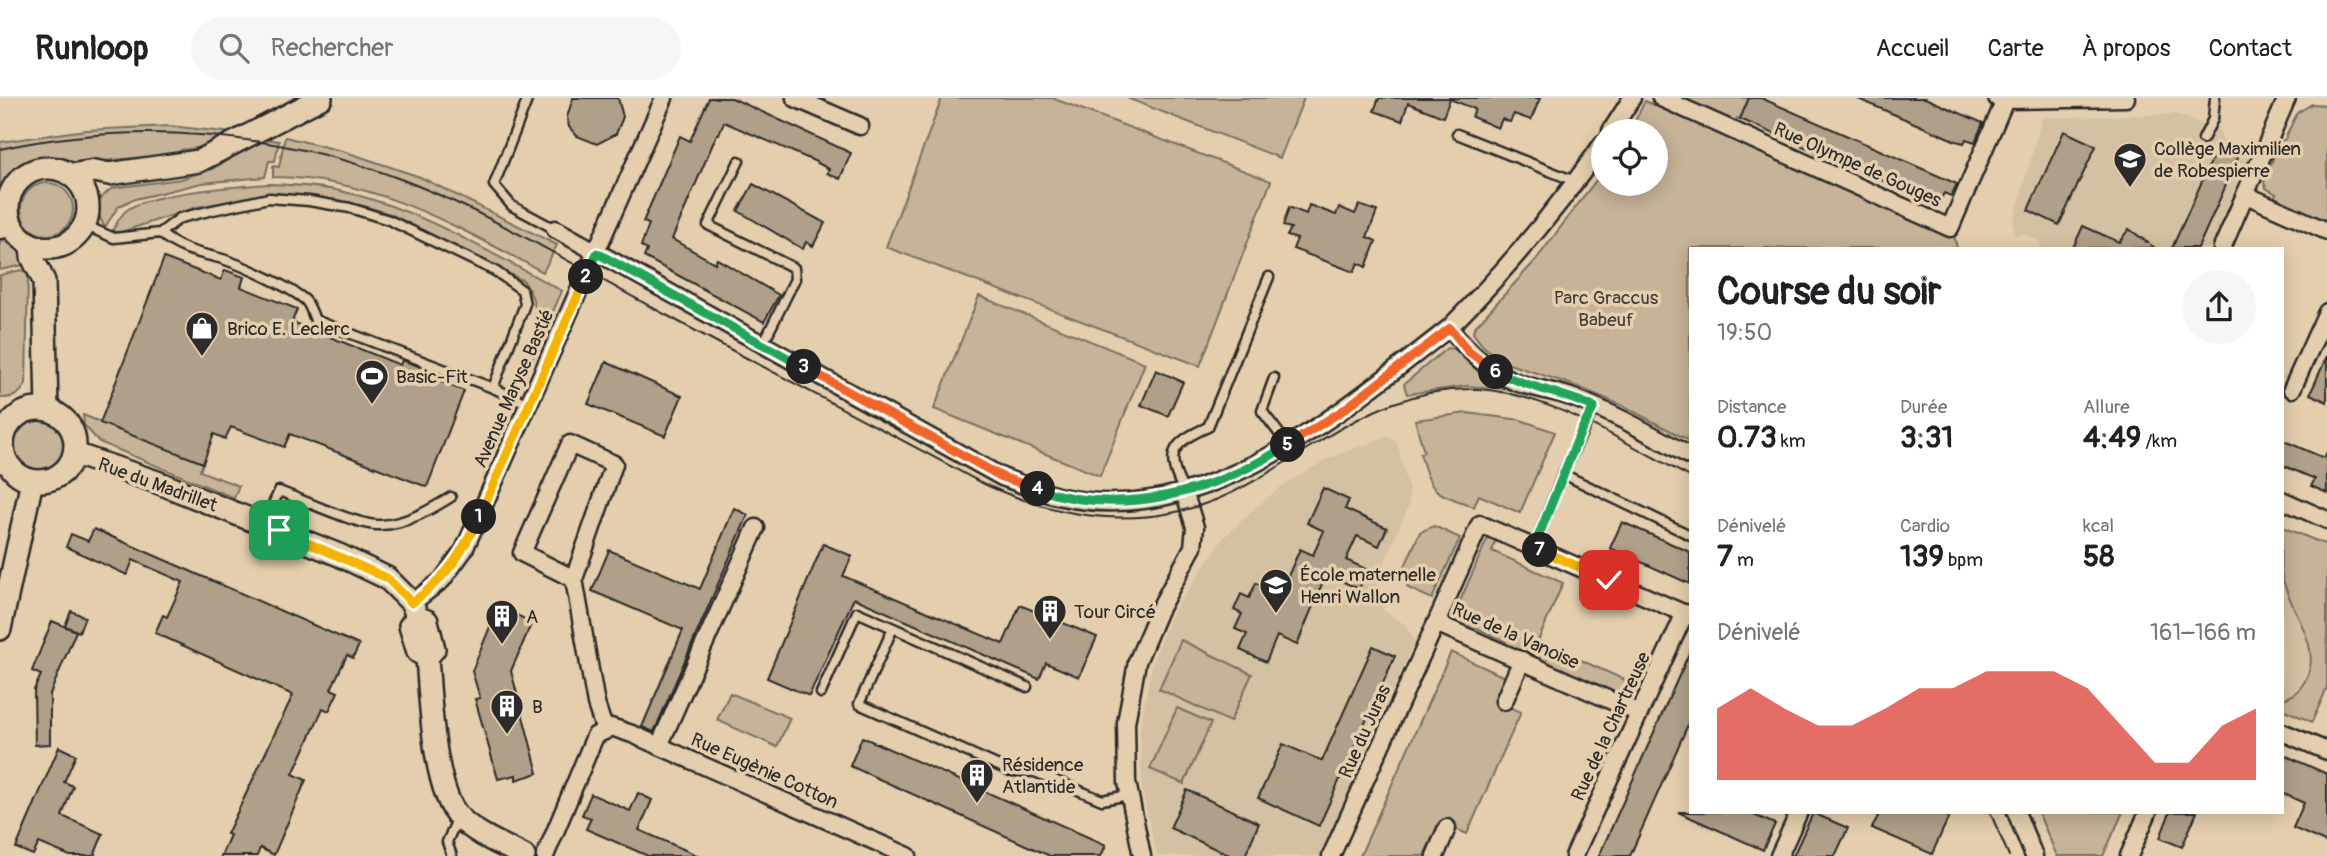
<!DOCTYPE html>
<html lang="fr">
<head>
<meta charset="utf-8">
<style>
  :root { --surface:#fff; --page:#f6f6f6; --text:#202124; --muted:#757577; --line:#e0e0e0; --accent:#d93025 }
  body { margin:0; font-family:Pangolin,sans-serif; background:var(--page); color:var(--text); height:100vh; display:flex; flex-direction:column; font-size:26px; white-space:nowrap }
  * { box-sizing:border-box; margin:0 }
  p { font-size:23px; color:var(--muted) }
  .icon { flex:none; width:38px; height:38px; fill:none; stroke:currentColor; stroke-width:2; stroke-linecap:round; stroke-linejoin:round }
  .map { position:relative; flex:1; overflow:hidden }
  .sheet { position:absolute; left:1689px; top:149px; width:595px; height:567px; display:flex; flex-direction:column; background:var(--surface); border-radius:0px; box-shadow:0 4px 18px #0003 }
  .sheet>* { flex:none }
  .buttons { position:absolute; left:1591px; top:21px; display:grid; gap:14px }
  .buttons a { display:grid; place-items:center; width:77px; height:77px; border-radius:50%; background:var(--surface); box-shadow:0 4px 18px #0003; font-size:35px }
  .pin { position:absolute; display:grid; place-items:center; width:60px; height:60px; color:#fff; margin:-30px; border-radius:14px; box-shadow:0 4px 10px #0006 }
  .km { position:absolute; width:35px; height:35px; margin:-18px; border-radius:50%; background:#222; color:#fff; font-size:19px; line-height:35px; text-align:center }
  .round { display:grid; place-items:center; flex:none; width:74px; height:74px; border-radius:37px; background:var(--page) }
  .headline { display:flex; align-items:center; justify-content:space-between; height:119px; padding:0 28px }
  h1 { font-size:38px; font-weight:700; line-height:52px }
  .figures { display:grid; grid-template-columns:repeat(3,1fr); gap:10px; height:119px; padding:7px 28px }
  .figures div { display:grid; align-content:center }
  .figures b { font-size:30px; font-weight:700 }
  .figures small { font-size:19px; font-weight:400 }
  .figures p { font-size:19px }
  .chart { height:196px; padding:14px 28px }
  .chart p { display:flex; justify-content:space-between }
  .chart svg { width:100%; height:126px; margin-top:7px; fill:var(--accent); opacity:.7 }
  header { display:flex; align-items:center; gap:42px; box-sizing:border-box; height:98px; padding:0 35px; background:var(--surface); border-bottom:2px solid var(--line) }
  header strong { font-size:33px }
  nav { display:flex; gap:38px; margin-inline-start:auto; font-size:24px }
  .search { width:490px; height:63px; background:var(--page); display:flex; align-items:center; gap:18px; box-sizing:border-box; padding:0 24px; border-radius:38px; color:var(--muted); font-size:26px }
  .map>svg:first-child { display:block }
  .built { fill:#d4c0a2 }
  .green { fill:#c6b398; stroke:#786f62; stroke-width:2 }
  .building { fill:#b0a089; stroke:#2b2b2b; stroke-width:2 }
  .lines { fill:none; stroke-linecap:round; stroke-linejoin:round }
  .lane-casing { stroke:#2b2b2b; stroke-width:13 }
  .street-casing { stroke:#2b2b2b; stroke-width:21 }
  .secondary-casing { stroke:#2b2b2b; stroke-width:26 }
  .lane { stroke:#e4cead; stroke-width:8 }
  .street { stroke:#e4cead; stroke-width:16 }
  .secondary { stroke:#e4cead; stroke-width:21 }
  .tram { stroke:#2b2b2b; stroke-width:2 }
  .split-1-casing { stroke:#fff; stroke-width:14 }
  .split-2-casing { stroke:#fff; stroke-width:14 }
  .split-3-casing { stroke:#fff; stroke-width:14 }
  .split-4-casing { stroke:#fff; stroke-width:14 }
  .split-5-casing { stroke:#fff; stroke-width:14 }
  .split-6-casing { stroke:#fff; stroke-width:14 }
  .split-7-casing { stroke:#fff; stroke-width:14 }
  .split-8-casing { stroke:#fff; stroke-width:14 }
  .split-1 { stroke:#f5b400; stroke-width:9 }
  .split-2 { stroke:#f5b400; stroke-width:9 }
  .split-3 { stroke:#22a559; stroke-width:9 }
  .split-4 { stroke:#f0652b; stroke-width:9 }
  .split-5 { stroke:#22a559; stroke-width:9 }
  .split-6 { stroke:#f0652b; stroke-width:9 }
  .split-7 { stroke:#22a559; stroke-width:9 }
  .split-8 { stroke:#f5b400; stroke-width:9 }
  .labels { text-anchor:middle; stroke-width:7; stroke-linejoin:round; paint-order:stroke }
  .poi-label { font-size:19px; fill:#2b2b2b; stroke:#e4cead; text-anchor:start }
  .street-label { font-size:19px; fill:#2b2b2b; stroke:#e4cead }
  .park-label { font-size:19px; fill:#423f3b; stroke:#e4cead }
</style>
</head>
<body>
<header>
<strong>Runloop</strong>
<div class="search"><svg class="icon" aria-label="search" viewBox="0 0 24 24"><circle cx="10" cy="10" r="6"/><path d="M15 15l6 6"/></svg>Rechercher</div>
<nav><a>Accueil</a><a>Carte</a><a>À propos</a><a>Contact</a></nav>
</header>
<div class="map">
<svg width="2327" height="758" viewBox="0 0 2327 758">
  <rect width="100%" height="100%" fill="#e4cead"/>
  <filter id="ink" filterUnits="userSpaceOnUse"><feTurbulence type="fractalNoise" baseFrequency=".0143" numOctaves="2"/><feDisplacementMap in="SourceGraphic" scale="14" xChannelSelector="R" yChannelSelector="G"/><feConvolveMatrix kernelMatrix="1 2 1 2 8 2 1 2 1" color-interpolation-filters="sRGB"/></filter>
  <g filter="url(#ink)">
    <g class="built">
      <path d="M2176 16 2220 33 2222 41 2254 56 2210 150H2041L2039 143 2024 136 2015 138 2013 125 2042 20Z"/>
      <path d="M1388 338 1397 344 1409 394V407L1378 480V492L1384 513 1404 526 1415 542 1320 758H1157L1142 692 1140 631 1153 562 1171 517 1224 439 1254 411 1281 389 1327 361Z"/>
      <path d="M2282 478 2312 556 2311 571 2305 584 2293 598 2283 601Z"/>
    </g>
    <g class="green">
      <path d="M942 0H1052L1271 83 1200 268 886 149Z"/>
      <path d="M1127 0H1304L1280 60Z"/>
      <path d="M1681 0H1749L1740 21 1737 20 1735 25Z"/>
      <path d="M1645 3 1954 137 1957 150H1690V343L1623 308 1576 288 1503 264 1483 248 1473 235 1474 230 1535 163 1603 73V86H1656V33H1630Z"/>
      <path d="M2312 6 2327 7V126L2273 102 2276 96 2266 90 2264 84 2279 46 2285 41 2297 15Z"/>
      <path d="M170 28 232 35 206 49 181 52V56C146 58 112 63 78 65 59 66 43 57 24 66 13 71 7 84 0 94V44L86 32Z"/>
      <path d="M285 39 346 54 420 79 557 147 543 174C455 128 376 80 273 79V68L279 69Z"/>
      <path d="M265 41 279 43 275 63H269L265 79 202 85 131 102 118 109 105 129C94 113 96 100 113 90L181 81 212 71Z"/>
      <circle cx="47" cy="111" r="26"/>
      <path d="M270 86C294 87 318 88 340 93 419 110 492 156 562 193L520 290 513 289C528 249 550 223 524 183L390 116 364 108 276 95 197 109 118 135 112 134C116 126 120 117 127 112 150 94 240 88 270 86Z"/>
      <path d="M0 141 15 149 28 166 0 172Z"/>
      <path d="M21 172 28 175 26 286C19 298 13 300 0 300V177Z"/>
      <path d="M979 198 1145 265 1100 378 934 311Z"/>
      <path d="M1447 250 1455 251 1485 280 1504 290V291L1467 288 1407 296 1404 286Z"/>
      <path d="M1467 315 1521 322 1555 334 1520 415 1479 397 1474 409C1433 392 1432 399 1420 355L1424 354 1415 322Z"/>
      <path d="M83 317 203 365 200 373 239 388 234 400 99 344 84 327Z"/>
      <circle cx="39" cy="346" r="26"/>
      <path d="M1434 428 1460 440 1432 501 1408 490 1402 475 1420 434Z"/>
      <path d="M2282 429 2327 447V590L2312 624 2282 611V601C2292 599 2297 595 2303 586 2327 552 2289 513 2282 478 2279 463 2282 445 2282 429Z"/>
      <path d="M1489 437 1496 440 1492 453 1563 485 1538 543 1634 586 1627 600 1507 548 1505 543 1453 519Z"/>
      <path d="M1181 542 1252 576 1230 624 1159 591Z"/>
      <path d="M1451 554 1511 582 1500 605 1521 614 1467 736 1439 724 1424 758H1360Z"/>
      <path d="M730 595 790 620 777 649 717 622Z"/>
      <path d="M1177 610 1211 625 1184 686 1150 671Z"/>
      <path d="M2038 714H2123L2103 758H2057Z"/>
    </g>
    <g class="building">
      <path d="M573 0H618L623 19 616 36 597 46 577 38 569 29 567 19Z"/>
      <path d="M709 0H732L851 55 840 81 827 75 829 71 814 63 724 24 719 36H717L672 141 715 165 717 161 779 197 764 224 644 159 647 152 641 148 649 126 643 124 680 38 690 43Z"/>
      <path d="M1379 0H1540L1531 22 1514 16 1510 24 1502 21 1498 30 1472 19 1475 11 1450 1 1443 19 1408 5 1402 23 1374 13Z"/>
      <path d="M1749 0H1761L1957 86 1951 98 1944 95 1940 103 1933 100 1932 104 1740 21Z"/>
      <path d="M1856 0H1925L1983 25 1975 44 1966 41 1964 45 1956 43Z"/>
      <path d="M2064 33 2096 48 2059 127 2028 112Z"/>
      <path d="M2217 50 2238 60 2198 150H2172Z"/>
      <path d="M753 86 825 125 813 148 806 144 803 151 738 113Z"/>
      <path d="M1309 107 1336 117 1339 109 1355 116 1359 107 1377 113 1367 139 1376 143 1366 169 1358 165 1354 174 1293 151 1297 141 1287 138 1291 130 1283 128 1289 109 1306 116Z"/>
      <path d="M2083 128 2119 144 2129 131 2155 150H2073Z"/>
      <path d="M164 160 221 182 225 172 244 179 241 189 297 211 292 224 400 267 402 262 421 269 419 275 464 293 427 389 290 336 284 349 231 329 225 341 214 336 203 365 100 325Z"/>
      <path d="M2327 258V304L2310 296Z"/>
      <path d="M606 264 682 298 665 338 588 306Z"/>
      <path d="M1156 272 1183 284 1168 318 1141 307Z"/>
      <path d="M2282 342 2324 360 2327 354V395L2311 388 2315 381 2282 367Z"/>
      <path d="M1323 390 1349 402 1345 411 1387 430 1379 448 1357 438 1346 462 1368 472 1359 491 1326 476 1297 547 1277 538 1266 564 1240 552 1247 536 1235 531 1242 516 1234 512 1241 496 1249 500 1256 485 1280 496 1300 451 1313 457 1324 433 1307 425Z"/>
      <path d="M734 410 748 417 654 634 642 629 683 532 592 493 609 452 700 491Z"/>
      <path d="M1622 424 1690 454V486L1610 450Z"/>
      <path d="M94 431 359 547 353 560 347 557 331 591 338 594 329 613 323 610 293 676 306 682 274 757 260 750 257 758H221L230 737 227 736 293 597 155 535 163 517 167 519 183 484 133 462 127 477 66 449 71 436 88 443Z"/>
      <path d="M823 446 852 458 843 478 1003 546 1020 507 1097 539 1079 579 1046 565 1039 581 854 500 809 598 767 580Z"/>
      <path d="M498 509 532 524 511 573 538 675 516 682V677L498 681 475 601 480 600 472 573Z"/>
      <path d="M71 513 85 519 79 534 65 528Z"/>
      <path d="M52 523 76 533 50 596V646L35 647 34 592 41 577 32 573Z"/>
      <path d="M1373 548 1395 558 1319 728 1258 700 1283 646 1322 663Z"/>
      <path d="M1690 553V622L1630 758H1599Z"/>
      <path d="M862 639 1106 747 1101 758H1050L850 668Z"/>
      <path d="M59 649 76 657 64 684 73 688 62 718 103 736 94 758H70L39 745 33 757 16 750Z"/>
      <path d="M2282 656 2327 676V745L2293 730 2304 705 2282 695Z"/>
      <path d="M1187 692 1259 725 1245 758H1231L1170 730Z"/>
      <path d="M638 695 652 702 639 732 699 758H648L586 731 591 720 582 717 591 696 630 713Z"/>
      <path d="M1678 714H1747L1775 726 1763 752Z"/>
      <path d="M1880 714H1951L1932 756 1872 730Z"/>
      <path d="M2170 714H2197L2182 749 2160 740Z"/>
      <path d="M1813 715 1848 730 1835 758H1793Z"/>
    </g>
    <g class="lines">
      <defs>
        <g id="lane">
          <path d="M528 0 494 87 512 108 555 131"/>
          <path d="M1457 36 1577 84"/>
          <path d="M2203 41 2213 21 2215 0"/>
          <path d="M739 63 708 127 794 170 795 181 763 246"/>
          <path d="M84 127 114 140 160 135 180 120 213 112 269 100 309 103 350 110 389 122 495 173 522 192 525 206 493 290 315 222C312 215 310 207 305 202 288 188 237 164 215 159 194 154 177 150 160 135"/>
          <path d="M1274 280 1262 313 1288 347"/>
          <path d="M493 290 529 306"/>
          <path d="M0 370 9 366"/>
          <path d="M1563 376 1594 309"/>
          <path d="M1184 393C1165 357 1170 345 1208 329L1269 179"/>
          <path d="M264 426 279 393C301 401 361 429 381 427 406 426 430 412 451 399"/>
          <path d="M1534 449 1563 376 1690 437"/>
          <path d="M893 530 859 606 1010 673 1035 674 1102 702 1129 697"/>
          <path d="M821 595 857 514 1027 589"/>
          <path d="M452 758 447 744 458 719"/>
        </g>
        <g id="street">
          <path d="M795 0 860 28"/>
          <path d="M1661 0 1950 130 2006 0"/>
          <path d="M1997 0 2005 2 2126 0"/>
          <path d="M1611 33 1632 0"/>
          <path d="M2246 97 2327 133"/>
          <path d="M0 107 9 103"/>
          <path d="M555 131 1002 379C1022 386 1042 395 1062 399 1208 431 1343 312 1449 230 1469 253 1488 273 1516 284 1535 291 1555 293 1574 300 1614 315 1652 337 1690 358"/>
          <path d="M0 132 13 130"/>
          <path d="M2222 150 2287 0"/>
          <path d="M1449 230C1506 172 1557 112 1603 45"/>
          <path d="M2292 291 2327 214"/>
          <path d="M2282 402 2327 422"/>
          <path d="M574 481 522 455 570 346 614 366 574 481 596 606 605 633"/>
          <path d="M412 505 442 482 464 452 664 0"/>
          <path d="M1504 603 1522 562"/>
          <path d="M1639 615 1436 525 1480 426 1690 518"/>
          <path d="M2282 634 2327 653"/>
          <path d="M659 648 756 430"/>
          <path d="M2016 714 2034 758"/>
          <path d="M545 758 595 638 611 629 632 636 908 758"/>
          <path d="M1142 758 1127 684 1126 625 1137 564 1159 512 1193 449 1195 429 1184 393"/>
          <path d="M1331 758 1436 525"/>
          <path d="M1435 758 1447 730"/>
          <path d="M1574 758 1685 515"/>
          <path d="M1779 758 1799 714"/>
          <path d="M2129 758 2148 714"/>
        </g>
        <g id="secondary">
          <circle cx="48" cy="110" r="40"/>
          <path d="M70 77 95 73 109 76 199 63 321 0"/>
          <path d="M31 147 32 159 44 183 47 311"/>
          <circle cx="39" cy="347" r="36"/>
          <path d="M75 356 157 384 339 457 387 480 412 505 417 519 427 523 434 551 427 559C430 596 433 694 460 720 477 737 503 747 524 758"/>
          <path d="M417 519 410 528 418 554 427 559"/>
          <path d="M0 531 32 383"/>
        </g>
      </defs>
      <use href="#lane" class="lane-casing"/>
      <use href="#street" class="street-casing"/>
      <use href="#secondary" class="secondary-casing"/>
      <use href="#lane" class="lane"/>
      <use href="#street" class="street"/>
      <use href="#secondary" class="secondary"/>
      <g class="tram">
        <path d="M0 51C134 22 275 33 403 82 494 117 582 172 668 218 771 274 876 327 978 383 1055 420 1137 434 1218 401 1252 387 1283 365 1315 346 1366 314 1415 289 1477 291 1550 295 1626 346 1690 379"/>
        <path d="M1990 714 2009 758"/>
      </g>
    </g>
  </g>
  <g class="lines" filter="url(#ink)">
    <defs>
      <path id="split-1" d="M279 432 387 480 412 505C448 477 460 460 479 419"/>
      <path id="split-2" d="M479 419 586 179"/>
      <path id="split-3" d="M586 179 597 155 804 269"/>
      <path id="split-4" d="M804 269 1002 379 1038 391"/>
      <path id="split-5" d="M1038 391C1122 420 1215 394 1288 347"/>
      <path id="split-6" d="M1288 347 1342 313 1450 230 1468 253 1496 274"/>
      <path id="split-7" d="M1496 274C1527 289 1562 295 1594 309L1581 333 1534 449 1540 452"/>
      <path id="split-8" d="M1540 452 1609 482"/>
    </defs>
    <use href="#split-1" class="split-1-casing"/>
    <use href="#split-2" class="split-2-casing"/>
    <use href="#split-3" class="split-3-casing"/>
    <use href="#split-4" class="split-4-casing"/>
    <use href="#split-5" class="split-5-casing"/>
    <use href="#split-6" class="split-6-casing"/>
    <use href="#split-7" class="split-7-casing"/>
    <use href="#split-8" class="split-8-casing"/>
    <use href="#split-1" class="split-1"/>
    <use href="#split-2" class="split-2"/>
    <use href="#split-3" class="split-3"/>
    <use href="#split-4" class="split-4"/>
    <use href="#split-5" class="split-5"/>
    <use href="#split-6" class="split-6"/>
    <use href="#split-7" class="split-7"/>
    <use href="#split-8" class="split-8"/>
  </g>
  <defs>
    <symbol id="school-pin" viewBox="-11 -11 22 30"><path d="M0 17L-7.5 6A9.5 9.5 0 1 1 7.5 6Z" fill="#2b2b2b" stroke="#e4cead"/><path d="M0-5L7-2L0 1L-7-2ZM-4 1L0 2.5L4 1V4Q0 6-4 4Z" fill="#fff"/></symbol>
    <symbol id="shop-pin" viewBox="-11 -11 22 30"><path d="M0 17L-7.5 6A9.5 9.5 0 1 1 7.5 6Z" fill="#2b2b2b" stroke="#e4cead"/><path d="M-5-2.5h2.3a2.7 3.5 0 0 1 5.4 0H5L5.5 6h-11ZM-1.5-2.5h3a1.5 2.3 0 0 0-3 0Z" fill="#fff"/></symbol>
    <symbol id="stadium-pin" viewBox="-11 -11 22 30"><path d="M0 17L-7.5 6A9.5 9.5 0 1 1 7.5 6Z" fill="#2b2b2b" stroke="#e4cead"/><path d="M0-5a6.5 5 0 1 0 0 10a6.5 5 0 1 0 0-10ZM-3.5-1.8h7v3.6h-7Z" fill="#fff"/></symbol>
    <symbol id="building-pin" viewBox="-11 -11 22 30"><path d="M0 17L-7.5 6A9.5 9.5 0 1 1 7.5 6Z" fill="#2b2b2b" stroke="#e4cead"/><path d="M-4-6H4V6H1V3H-1V6H-4ZM-2.5-4.3h1.7v1.8h-1.7ZM.8-4.3h1.7v1.8H.8ZM-2.5-1h1.7V.8h-1.7ZM.8-1h1.7V.8H.8Z" fill="#fff"/></symbol>
  </defs>
  <g fill-rule="evenodd">
    <use href="#school-pin" x="2111" y="42" width="38" height="52"/>
    <use href="#shop-pin" x="183" y="211" width="38" height="52"/>
    <use href="#stadium-pin" x="353" y="259" width="38" height="52"/>
    <use href="#school-pin" x="1257" y="468" width="38" height="52"/>
    <use href="#building-pin" x="1031" y="494" width="38" height="52"/>
    <use href="#building-pin" x="483" y="499" width="38" height="52"/>
    <use href="#building-pin" x="488" y="589" width="38" height="52"/>
    <use href="#building-pin" x="958" y="658" width="38" height="52"/>
  </g>
  <g class="labels">
    <g class="poi-label">
      <text x="2154" y="57">Collège Maximilien<tspan x="2154" dy="22">de Robespierre</tspan></text>
      <text x="227" y="237">Brico E. Leclerc</text>
      <text x="396" y="285">Basic-Fit</text>
      <text x="1300" y="483">École maternelle<tspan x="1300" dy="22">Henri Wallon</tspan></text>
      <text x="1074" y="520">Tour Circé</text>
      <text x="526" y="525">A</text>
      <text x="532" y="615">B</text>
      <text x="1002" y="673">Résidence<tspan x="1002" dy="22">Atlantide</tspan></text>
    </g>
    <g class="street-label">
      <text transform="translate(1858 66) rotate(24)" y="7">Rue Olympe de Gouges</text>
      <text transform="translate(513 290) rotate(-66)" y="7">Avenue Maryse Bastié</text>
      <text transform="translate(158 386) rotate(20)" y="7">Rue du Madrillet</text>
      <text transform="translate(1516 537) rotate(24)" y="7">Rue de la Vanoise</text>
      <text transform="translate(1610 628) rotate(-65)" y="7">Rue de la Chartreuse</text>
      <text transform="translate(1364 633) rotate(-66)" y="7">Rue du Juras</text>
      <text transform="translate(765 672) rotate(24)" y="7">Rue Eugènie Cotton</text>
    </g>
    <g class="park-label">
      <text x="1606" y="206">Parc Graccus<tspan x="1606" dy="22">Babeuf</tspan></text>
    </g>
  </g>
</svg>
<div class="buttons">
<a><svg class="icon" aria-label="locate" viewBox="0 0 24 24"><circle cx="12" cy="12" r="6"/><path d="M12 2v4M12 18v4M2 12h4M18 12h4"/></svg></a>
</div>
<div class="pin" style="left:279px;top:432px;background:#1e9e55"><svg class="icon" aria-label="arrive" viewBox="0 0 24 24"><path d="M6 21V4h12l-3 4 3 4H6"/></svg></div>
<div class="pin" style="left:1609px;top:482px;background:#d93025"><svg class="icon" aria-label="check" viewBox="0 0 24 24"><path d="M5 12l5 5 9-10"/></svg></div>
<b class="km" style="left:479px;top:419px">1</b>
<b class="km" style="left:586px;top:179px">2</b>
<b class="km" style="left:804px;top:269px">3</b>
<b class="km" style="left:1038px;top:391px">4</b>
<b class="km" style="left:1288px;top:347px">5</b>
<b class="km" style="left:1496px;top:274px">6</b>
<b class="km" style="left:1540px;top:452px">7</b>
<section class="sheet">
<div class="headline"><div><h1>Course du soir</h1><p>19:50</p></div><a class="round"><svg class="icon" aria-label="share" viewBox="0 0 24 24"><path d="M12 15V3M7 8l5-5 5 5M5 13v7h14v-7"/></svg></a></div>
<div class="figures">
<div><p>Distance</p><b>0.73<small> km</small></b></div>
<div><p>Durée</p><b>3:31</b></div>
<div><p>Allure</p><b>4:49<small> /km</small></b></div>
</div>
<div class="figures">
<div><p>Dénivelé</p><b>7<small> m</small></b></div>
<div><p>Cardio</p><b>139<small> bpm</small></b></div>
<div><p>kcal</p><b>58</b></div>
</div>
<div class="chart"><p><span>Dénivelé</span>161–166 m</p>
<svg viewBox="0 0 160 44" preserveAspectRatio="none"><path d="M0 44V19L10 12L20 19L30 25L40 25L50 19L60 12L70 12L80 6L90 6L100 6L110 12L120 25L130 38L140 38L150 25L160 19V44z"/></svg>
</div>
</section>
</div>
</body>
</html>
